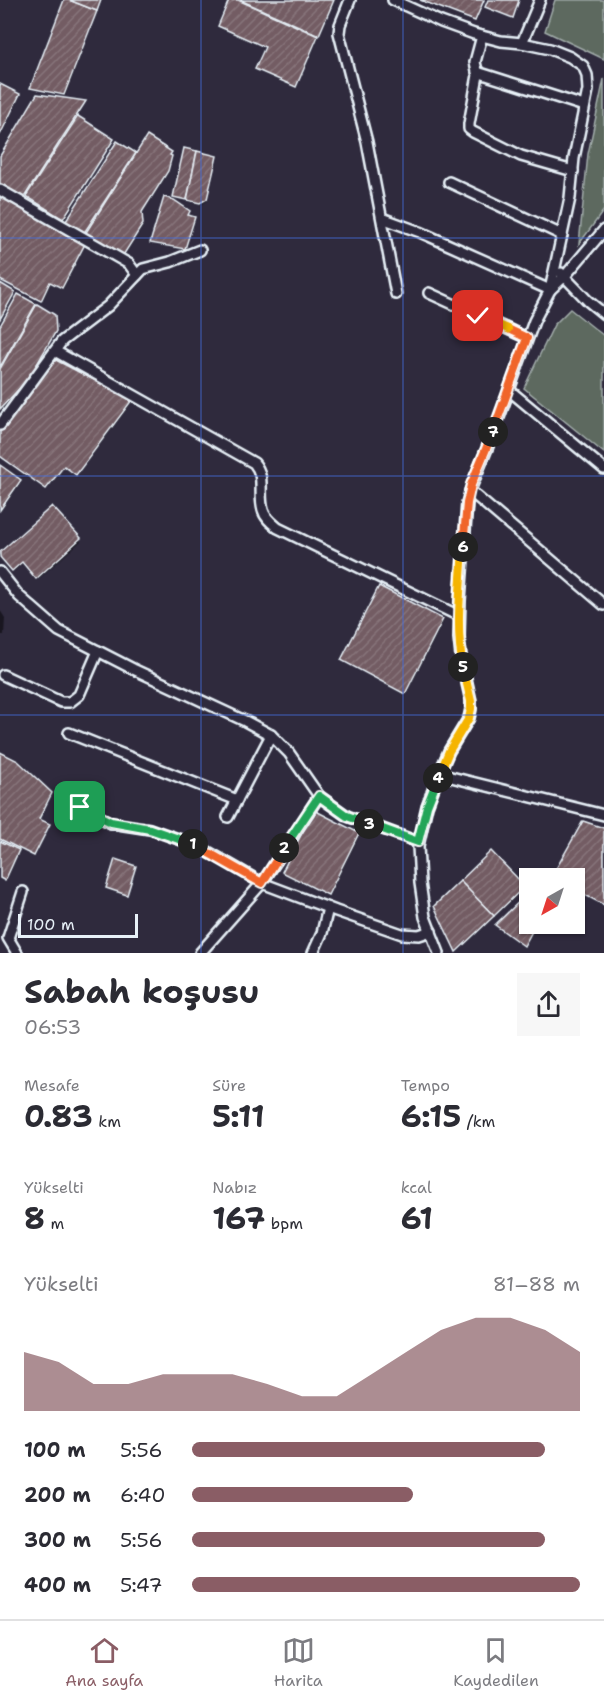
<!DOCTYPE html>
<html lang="tr">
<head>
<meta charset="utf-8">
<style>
  :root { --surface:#fff; --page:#f7f7f7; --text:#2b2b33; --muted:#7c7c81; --line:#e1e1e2; --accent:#8a5d65 }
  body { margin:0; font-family:"Shantell Sans",sans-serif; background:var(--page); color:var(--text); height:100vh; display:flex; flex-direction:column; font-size:22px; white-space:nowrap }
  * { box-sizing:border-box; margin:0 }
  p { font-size:20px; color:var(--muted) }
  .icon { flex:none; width:33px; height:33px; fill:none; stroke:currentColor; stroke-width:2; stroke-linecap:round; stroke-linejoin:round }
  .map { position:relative; height:953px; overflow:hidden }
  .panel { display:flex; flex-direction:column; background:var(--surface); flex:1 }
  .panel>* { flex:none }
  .needle { width:39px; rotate:219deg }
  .fabs { position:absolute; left:519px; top:868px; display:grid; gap:12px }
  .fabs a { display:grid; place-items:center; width:66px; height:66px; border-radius:0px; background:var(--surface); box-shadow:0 2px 4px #0004; font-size:30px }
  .scale { position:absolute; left:18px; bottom:15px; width:120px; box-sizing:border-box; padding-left:6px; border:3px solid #e8f1f8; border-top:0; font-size:16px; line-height:21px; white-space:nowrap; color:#e8f1f8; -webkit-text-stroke:4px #2f2a3d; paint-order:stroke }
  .pin { position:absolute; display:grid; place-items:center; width:51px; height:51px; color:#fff; margin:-26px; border-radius:12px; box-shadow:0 3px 9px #0006 }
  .km { position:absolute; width:30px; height:30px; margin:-15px; border-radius:50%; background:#222; color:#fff; font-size:16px; line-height:30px; text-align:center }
  .round { display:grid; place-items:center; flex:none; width:63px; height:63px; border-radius:0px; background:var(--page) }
  .head { display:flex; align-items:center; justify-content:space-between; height:102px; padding:0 24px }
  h1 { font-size:33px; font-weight:700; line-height:45px }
  .metrics { display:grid; grid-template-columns:repeat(3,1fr); gap:9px; height:102px; padding:6px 24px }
  .metrics div { display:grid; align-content:center }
  .metrics b { font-size:30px; font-weight:700 }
  .metrics small { font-size:16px; font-weight:400 }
  .metrics p { font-size:16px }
  .chart { height:168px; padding:12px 24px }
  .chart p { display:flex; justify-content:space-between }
  .chart svg { width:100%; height:108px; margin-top:6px; fill:var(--accent); opacity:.7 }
  ul { padding:0 24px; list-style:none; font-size:20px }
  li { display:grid; grid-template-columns:96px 72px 1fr; align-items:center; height:45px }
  li i { height:15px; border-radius:8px; background:var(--accent) }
  .menu { display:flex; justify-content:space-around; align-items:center; height:84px; border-top:2px solid var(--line); background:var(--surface); font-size:16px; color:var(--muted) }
  .menu a { display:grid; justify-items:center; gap:3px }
  .menu .on { color:var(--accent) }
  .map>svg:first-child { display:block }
  .grass { fill:#5d695e; stroke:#a2adab; stroke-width:1.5 }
  .shadow { fill:#0007 }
  .building { fill:url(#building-hatch); stroke:#e8f1f8; stroke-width:1.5 }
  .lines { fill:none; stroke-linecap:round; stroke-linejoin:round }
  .minor-casing { stroke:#e8f1f8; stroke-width:14 }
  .minor { stroke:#2f2a3d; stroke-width:9 }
  .split-1-casing { stroke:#fff; stroke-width:12 }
  .split-2-casing { stroke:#fff; stroke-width:12 }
  .split-3-casing { stroke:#fff; stroke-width:12 }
  .split-4-casing { stroke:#fff; stroke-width:12 }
  .split-5-casing { stroke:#fff; stroke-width:12 }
  .split-6-casing { stroke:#fff; stroke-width:12 }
  .split-7-casing { stroke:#fff; stroke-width:12 }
  .split-8-casing { stroke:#fff; stroke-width:12 }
  .split-9-casing { stroke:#fff; stroke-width:12 }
  .split-1 { stroke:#22a559; stroke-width:8 }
  .split-2 { stroke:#f0652b; stroke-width:8 }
  .split-3 { stroke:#22a559; stroke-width:8 }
  .split-4 { stroke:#22a559; stroke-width:8 }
  .split-5 { stroke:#f5b400; stroke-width:8 }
  .split-6 { stroke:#f5b400; stroke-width:8 }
  .split-7 { stroke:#f0652b; stroke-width:8 }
  .split-8 { stroke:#f0652b; stroke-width:8 }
  .split-9 { stroke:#f5b400; stroke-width:8 }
  .grid { fill:none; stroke:#466fde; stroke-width:1.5; stroke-opacity:0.55 }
</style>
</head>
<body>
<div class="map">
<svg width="604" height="953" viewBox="0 0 604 953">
  <defs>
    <pattern id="building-hatch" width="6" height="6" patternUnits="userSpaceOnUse" patternTransform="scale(1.5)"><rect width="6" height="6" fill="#735c63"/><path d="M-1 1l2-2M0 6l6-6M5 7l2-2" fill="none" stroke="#87747a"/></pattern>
  </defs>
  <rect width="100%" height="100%" fill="#2f2a3d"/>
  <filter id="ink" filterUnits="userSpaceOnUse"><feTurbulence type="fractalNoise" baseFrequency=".0167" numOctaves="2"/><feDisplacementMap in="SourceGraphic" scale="12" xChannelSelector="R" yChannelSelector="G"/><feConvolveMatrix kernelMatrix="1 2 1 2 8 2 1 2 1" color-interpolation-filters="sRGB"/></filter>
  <g filter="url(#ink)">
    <g class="grass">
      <path d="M555 0H604V59L545 31Z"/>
      <path d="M604 79V210L579 244 588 154Z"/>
      <path d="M570 309 604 336V453L524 388 554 325Z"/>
    </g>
    <g class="shadow">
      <path d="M66 0H101L65 96 32 88Z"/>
      <path d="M231 0H335L296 88 258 71 266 48 220 28Z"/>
      <path d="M419 0H484L476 22Z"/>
      <path d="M0 86 20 96 0 136Z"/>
      <path d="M85 102 77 117 113 141 64 220 29 198 27 195 24 200 0 185V159Z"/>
      <path d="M117 143 137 156 171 153 170 157 172 159 168 173 142 213 143 226 123 257 67 221Z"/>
      <path d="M216 157 207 201 202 204 176 198Z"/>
      <path d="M189 212 188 217 195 220 186 249 152 244 151 243Z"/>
      <path d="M86 242 63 289 51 283 42 301 0 280Z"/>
      <path d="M0 285 15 294 0 321Z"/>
      <path d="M19 296 54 316 55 333 29 379 0 411V329Z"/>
      <path d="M131 401 132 402 77 475 65 466 47 489 0 456V433Z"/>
      <path d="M0 467 21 482 0 511Z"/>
      <path d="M52 508 81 541 38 579 23 563 14 571 0 554Z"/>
      <path d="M0 610 5 618 4 635H0Z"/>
      <path d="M442 621 443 622 406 694 343 660Z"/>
      <path d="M0 754 51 795 39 821 49 827 35 856 0 839Z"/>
      <path d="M358 834 359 836 329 895 285 873Z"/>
      <path d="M0 842 15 849 16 847 19 852 6 881 0 879Z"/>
      <path d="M491 853 524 889 457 952 436 906Z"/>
      <path d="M135 867 127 895 108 889 107 888Z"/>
      <path d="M530 924H537L525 946 497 926Z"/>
    </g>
    <g class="building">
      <path d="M64 0H69L97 11 64 95 30 88Z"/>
      <path d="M69 0H101L97 11Z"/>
      <path d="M229 0H238L318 36 296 87 255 69 265 47 218 26Z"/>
      <path d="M240 0H334L319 35Z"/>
      <path d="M420 0H484L475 21Z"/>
      <path d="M488 0H519L513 18 485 7Z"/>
      <path d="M0 84 20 94 0 135Z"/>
      <path d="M37 94 86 101 23 199 0 185V156Z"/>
      <path d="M78 116 114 139 63 219 26 196Z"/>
      <path d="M147 136 172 152 170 155 172 156 168 171 142 212 143 224 122 257 85 234Z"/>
      <path d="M117 141 136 153 84 233 66 221Z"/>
      <path d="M184 148 197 151 187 200 173 197Z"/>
      <path d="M197 151 217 156 207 199 200 203 187 200Z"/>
      <path d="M0 191 87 240 62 288 50 282 41 301 0 280Z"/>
      <path d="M164 197 174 200 190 211 188 215 195 217 185 249 150 243Z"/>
      <path d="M0 283 15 292 0 319Z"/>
      <path d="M18 294 36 304 0 367V326Z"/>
      <path d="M37 304 55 315 56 331 29 378 0 409V369Z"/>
      <path d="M54 359 132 400 76 475 64 466 46 489 0 456V431Z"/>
      <path d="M0 465 21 480 0 510Z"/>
      <path d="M52 506 81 538 36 579 22 562 12 571 0 557V552Z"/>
      <path d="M379 586 443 619 405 694 341 660Z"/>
      <path d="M0 752 18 761 52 793 39 819 50 824 34 856 0 839Z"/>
      <path d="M314 810 359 833 328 895 282 872Z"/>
      <path d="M583 821 604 828V905L574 889V879H557L552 876Z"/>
      <path d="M0 841 19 850 5 881 0 878Z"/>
      <path d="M491 851 525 886 494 916 460 881Z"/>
      <path d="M115 859 136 866 127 895 106 888Z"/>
      <path d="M460 881 494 916 456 952 434 906Z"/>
      <path d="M530 891V924H536L524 946 495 925Z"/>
    </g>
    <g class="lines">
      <defs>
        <g id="minor">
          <path d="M350 0 340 25 339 33 367 142 396 294"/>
          <path d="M393 0 441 22 474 34 501 41 522 43 550 49 570 57 583 66 587 75 588 90 574 158 570 198 550 290 534 321 493 434 472 485 467 503 460 601 459 638 461 656 471 701V709L469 718 449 751 439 774 427 806 418 846 420 883 425 917 439 953"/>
          <path d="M482 36 475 62 478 75 469 124V129L473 132 521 156 573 171"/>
          <path d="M522 43 540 0"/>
          <path d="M477 72 584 106"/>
          <path d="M449 182 562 235"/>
          <path d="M0 190 129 264 137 275"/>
          <path d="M382 218 420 232 550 290 565 276 604 230"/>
          <path d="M561 273 588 301 604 314"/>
          <path d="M429 293 527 338"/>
          <path d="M55 351 254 463C266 477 258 493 263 510 265 518 272 523 278 528L459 616"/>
          <path d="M509 390 604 469"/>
          <path d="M0 425 62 341 108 306 143 269 170 262 200 250"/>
          <path d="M470 491 604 605"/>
          <path d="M0 572 19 596 59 631 133 669 245 721 271 735 289 753 319 796 347 816 418 842"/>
          <path d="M3 675 61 702H70L79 695 98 651"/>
          <path d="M69 733 237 800"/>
          <path d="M439 774 604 815"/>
          <path d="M80 807 111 823 150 829 198 846 262 883 336 911 402 934 419 935 431 931"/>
          <path d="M228 817 271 735"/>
          <path d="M17 953 8 938 23 892"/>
          <path d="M200 953 262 883 319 796"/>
          <path d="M313 953 322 933 328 908"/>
        </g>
      </defs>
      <use href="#minor" class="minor-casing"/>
      <use href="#minor" class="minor"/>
    </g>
  </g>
  <g class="lines" filter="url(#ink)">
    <defs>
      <path id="split-1" d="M80 807 111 822 150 829 193 844"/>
      <path id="split-2" d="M193 844 262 883 284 848"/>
      <path id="split-3" d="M284 848 319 796 347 816 369 824"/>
      <path id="split-4" d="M369 824 418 842 427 806 438 778"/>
      <path id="split-5" d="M438 778 449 751 469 718 471 709V701L463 667"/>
      <path id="split-6" d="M463 547C461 587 455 627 463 667"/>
      <path id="split-7" d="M463 547 467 503 471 485 493 432"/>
      <path id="split-8" d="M493 432 527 338 508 329"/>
      <path id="split-9" d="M478 316 508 329"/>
    </defs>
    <use href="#split-1" class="split-1-casing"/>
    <use href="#split-2" class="split-2-casing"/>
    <use href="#split-3" class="split-3-casing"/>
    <use href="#split-4" class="split-4-casing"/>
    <use href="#split-5" class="split-5-casing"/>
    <use href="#split-6" class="split-6-casing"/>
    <use href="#split-7" class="split-7-casing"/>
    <use href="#split-8" class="split-8-casing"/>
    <use href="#split-9" class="split-9-casing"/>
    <use href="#split-1" class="split-1"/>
    <use href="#split-2" class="split-2"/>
    <use href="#split-3" class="split-3"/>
    <use href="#split-4" class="split-4"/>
    <use href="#split-5" class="split-5"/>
    <use href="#split-6" class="split-6"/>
    <use href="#split-7" class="split-7"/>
    <use href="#split-8" class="split-8"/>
    <use href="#split-9" class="split-9"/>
  </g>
  <path class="grid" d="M201 0V953M403 0V953M0 238H604M0 476H604M0 715H604"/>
</svg>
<div class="fabs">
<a><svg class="needle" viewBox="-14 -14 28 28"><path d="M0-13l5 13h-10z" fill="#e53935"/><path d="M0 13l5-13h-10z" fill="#7c7c81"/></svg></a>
</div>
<div class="scale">100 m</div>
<div class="pin" style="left:80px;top:807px;background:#1e9e55"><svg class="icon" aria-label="arrive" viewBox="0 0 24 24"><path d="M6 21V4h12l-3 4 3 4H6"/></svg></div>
<div class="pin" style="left:478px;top:316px;background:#d93025"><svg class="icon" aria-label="check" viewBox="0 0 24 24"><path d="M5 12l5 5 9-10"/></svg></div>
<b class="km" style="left:193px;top:844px">1</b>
<b class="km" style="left:284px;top:848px">2</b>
<b class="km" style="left:369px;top:824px">3</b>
<b class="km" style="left:438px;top:778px">4</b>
<b class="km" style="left:463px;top:667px">5</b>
<b class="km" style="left:463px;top:547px">6</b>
<b class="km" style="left:493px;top:432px">7</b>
</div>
<section class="panel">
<div class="head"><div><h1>Sabah koşusu</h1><p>06:53</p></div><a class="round"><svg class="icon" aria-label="share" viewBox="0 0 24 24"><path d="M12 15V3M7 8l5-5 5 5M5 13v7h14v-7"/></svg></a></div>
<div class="metrics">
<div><p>Mesafe</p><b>0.83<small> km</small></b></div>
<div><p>Süre</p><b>5:11</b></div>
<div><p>Tempo</p><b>6:15<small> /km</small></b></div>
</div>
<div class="metrics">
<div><p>Yükselti</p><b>8<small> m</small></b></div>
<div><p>Nabız</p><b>167<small> bpm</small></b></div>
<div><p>kcal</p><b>61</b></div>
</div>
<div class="chart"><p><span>Yükselti</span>81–88 m</p>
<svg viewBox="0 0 160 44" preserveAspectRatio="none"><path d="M0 44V20L10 24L20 33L30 33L40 29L50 29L60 29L70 33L80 38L90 38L100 29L110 20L120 11L130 6L140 6L150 11L160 20V44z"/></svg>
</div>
<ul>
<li><b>100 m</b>5:56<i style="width:91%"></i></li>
<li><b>200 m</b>6:40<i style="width:57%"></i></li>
<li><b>300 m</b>5:56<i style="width:91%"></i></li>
<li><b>400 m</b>5:47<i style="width:100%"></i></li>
</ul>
</section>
<nav class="menu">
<a class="on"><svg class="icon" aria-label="home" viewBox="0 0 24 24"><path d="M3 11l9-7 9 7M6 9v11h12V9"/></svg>Ana sayfa</a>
<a><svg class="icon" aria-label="map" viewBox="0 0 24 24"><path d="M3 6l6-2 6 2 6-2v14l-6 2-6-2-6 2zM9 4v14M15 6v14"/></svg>Harita</a>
<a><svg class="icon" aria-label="saved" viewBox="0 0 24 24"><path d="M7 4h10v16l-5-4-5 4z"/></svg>Kaydedilen</a>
</nav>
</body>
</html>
